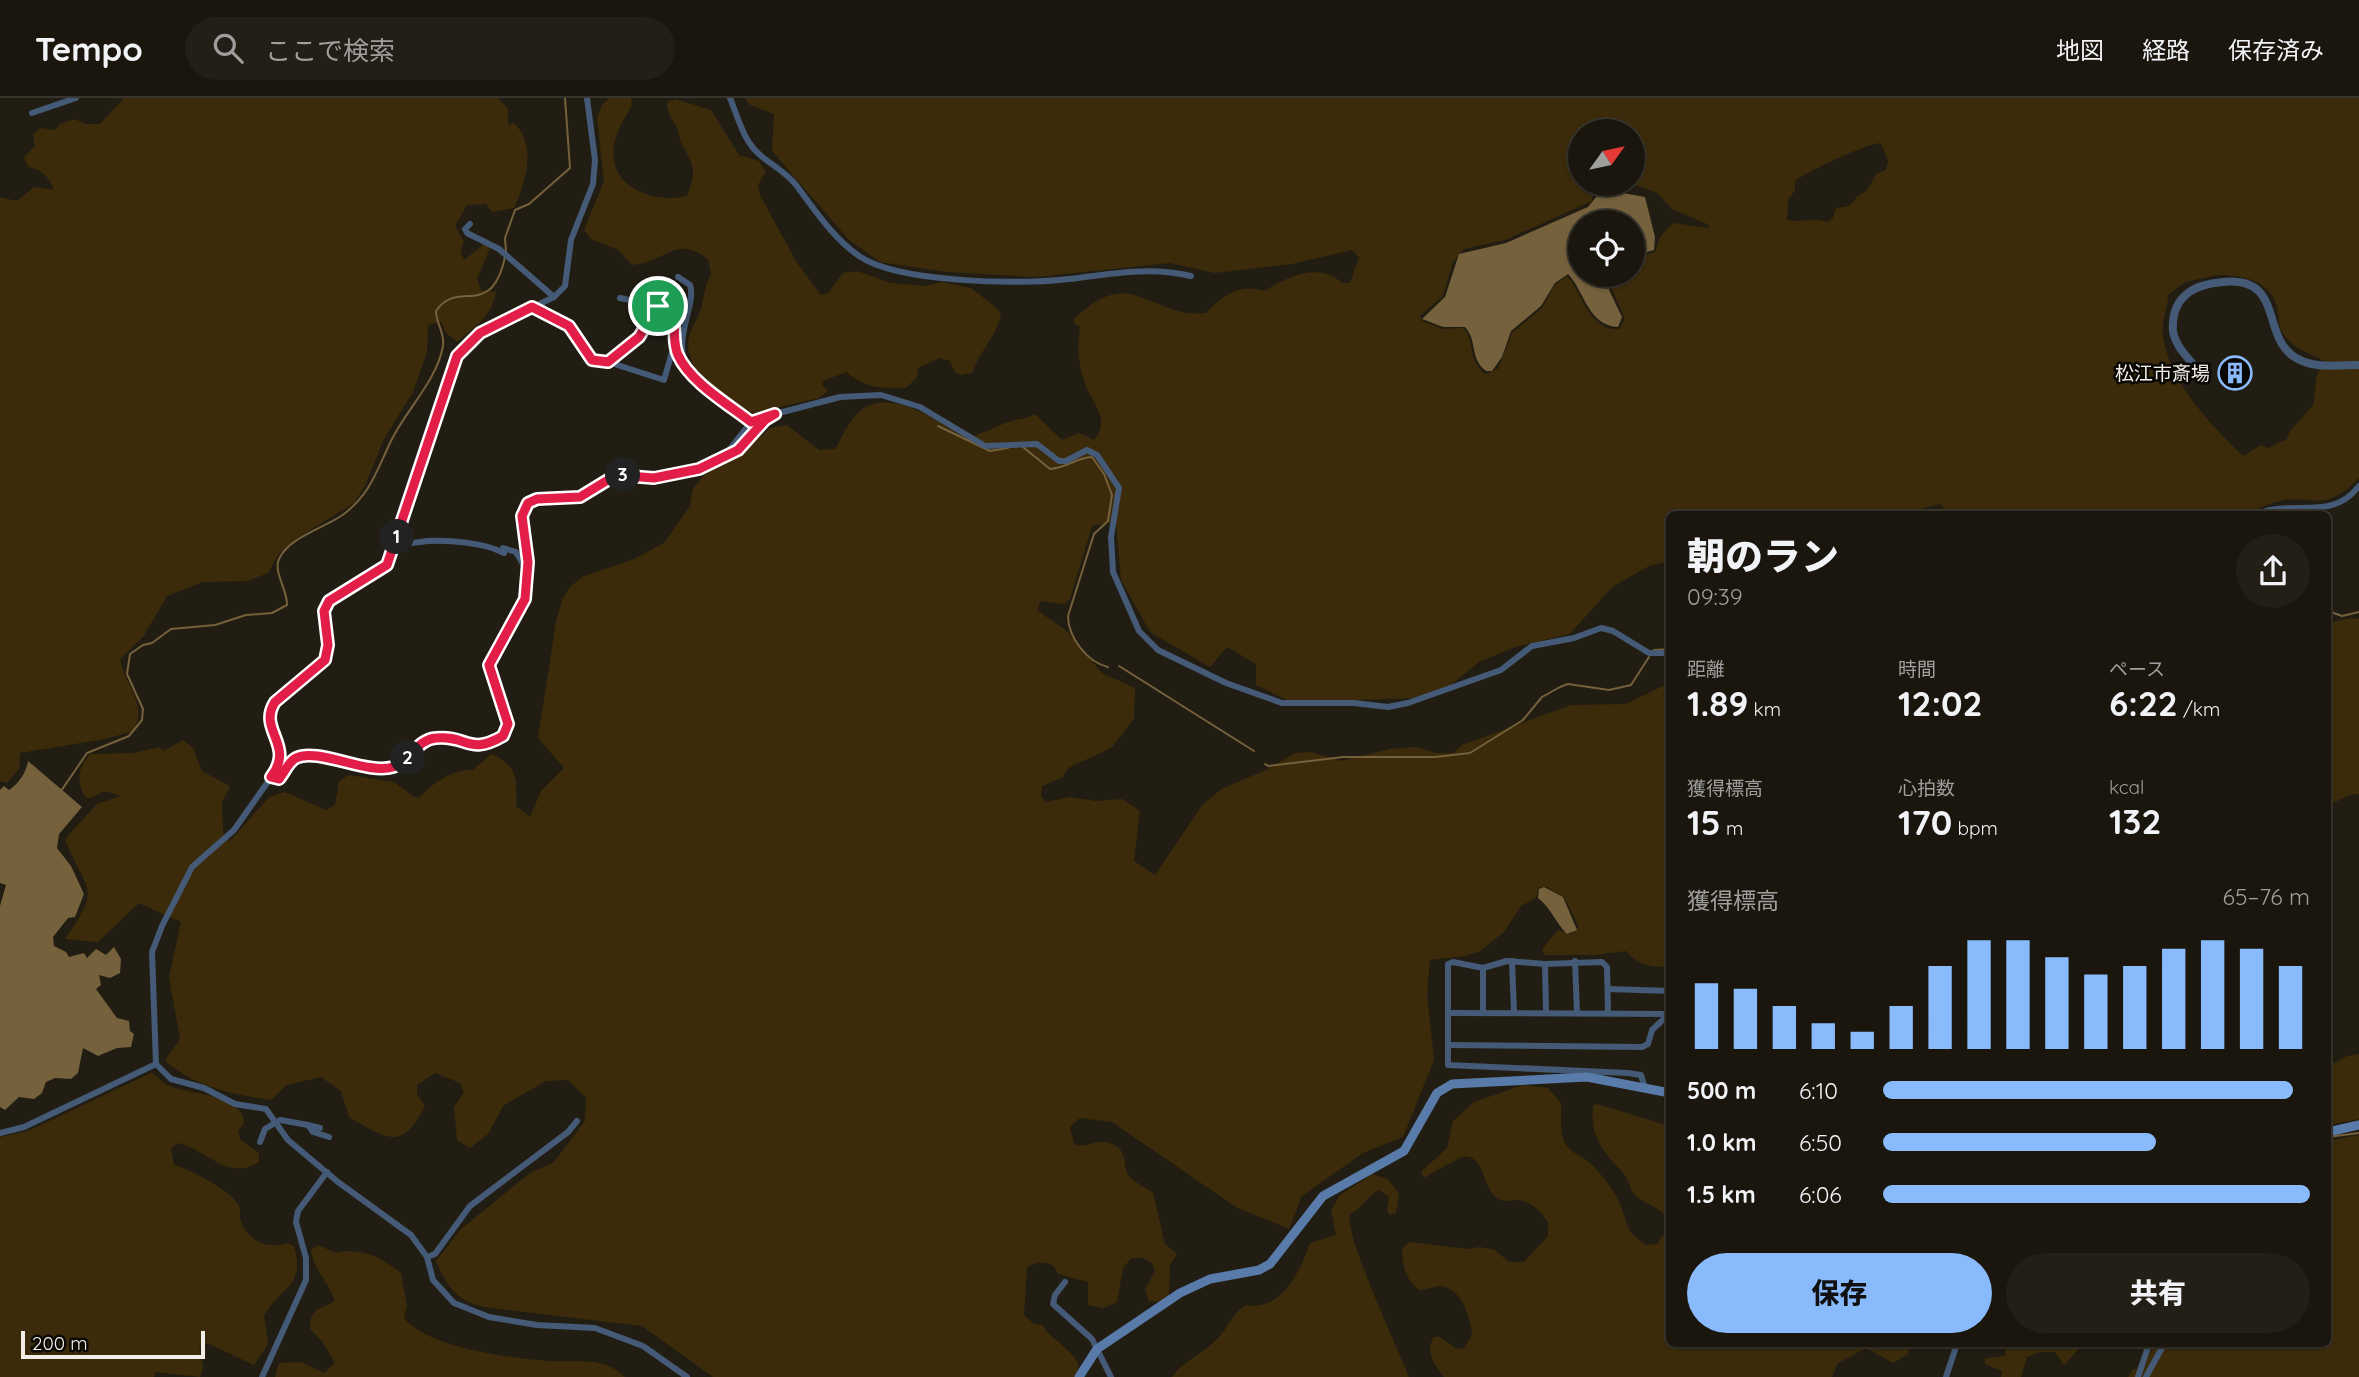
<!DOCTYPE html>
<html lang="ja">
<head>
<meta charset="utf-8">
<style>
  :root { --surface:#1a160e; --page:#231f17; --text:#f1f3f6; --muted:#9f9f9e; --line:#38352e; --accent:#89bafc }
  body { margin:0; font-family:Quicksand,"Noto Sans JP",sans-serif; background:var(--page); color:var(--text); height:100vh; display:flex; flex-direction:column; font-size:26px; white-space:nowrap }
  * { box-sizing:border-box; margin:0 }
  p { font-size:23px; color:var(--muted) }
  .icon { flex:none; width:38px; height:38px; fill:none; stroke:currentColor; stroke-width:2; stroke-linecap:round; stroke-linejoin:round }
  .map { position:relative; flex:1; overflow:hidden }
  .sheet { position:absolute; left:1666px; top:413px; width:665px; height:836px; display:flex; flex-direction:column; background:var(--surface); border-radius:10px; box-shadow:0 2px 5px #0004,0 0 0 2px var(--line) }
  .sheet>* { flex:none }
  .needle { width:46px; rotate:57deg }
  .buttons { position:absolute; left:1568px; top:21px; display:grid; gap:14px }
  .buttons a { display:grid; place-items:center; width:77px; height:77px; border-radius:50%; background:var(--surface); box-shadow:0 2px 5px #0004,0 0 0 2px var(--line); font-size:35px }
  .scale { position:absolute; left:21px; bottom:18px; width:184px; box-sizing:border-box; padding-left:7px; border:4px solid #f2eee7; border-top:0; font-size:19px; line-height:24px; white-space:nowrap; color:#f2eee7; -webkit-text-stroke:5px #0a0805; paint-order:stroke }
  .pin { position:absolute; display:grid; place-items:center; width:60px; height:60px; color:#fff; margin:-30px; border:4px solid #fff; border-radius:50%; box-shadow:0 2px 7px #0007 }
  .km { position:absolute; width:35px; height:35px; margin:-18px; border-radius:50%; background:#222; color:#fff; font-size:19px; line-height:35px; text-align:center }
  .round { display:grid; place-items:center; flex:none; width:74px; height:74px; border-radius:37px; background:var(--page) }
  .overview { display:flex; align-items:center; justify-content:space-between; height:119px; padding:0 21px }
  h1 { font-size:38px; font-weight:800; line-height:52px }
  .figures { display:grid; grid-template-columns:repeat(3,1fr); gap:10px; height:119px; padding:7px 21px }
  .figures div { display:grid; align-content:center }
  .figures b { font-size:35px; font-weight:800 }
  .figures small { font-size:19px; font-weight:400 }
  .figures p { font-size:19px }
  .chart { height:196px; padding:14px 21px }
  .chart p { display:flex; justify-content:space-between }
  .chart svg { width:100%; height:126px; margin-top:7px; stroke:var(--accent); stroke-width:6 }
  .cta { display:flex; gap:14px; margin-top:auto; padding:14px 21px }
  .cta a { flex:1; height:80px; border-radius:42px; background:var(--accent); color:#111; font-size:28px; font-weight:800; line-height:80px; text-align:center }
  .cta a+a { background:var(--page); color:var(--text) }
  ul { padding:0 21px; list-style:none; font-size:23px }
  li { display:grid; grid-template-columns:112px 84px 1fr; align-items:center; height:52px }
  li i { height:18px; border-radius:9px; background:var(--accent) }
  header { display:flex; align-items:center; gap:42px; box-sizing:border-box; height:98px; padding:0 35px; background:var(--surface); border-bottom:2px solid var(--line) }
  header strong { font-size:33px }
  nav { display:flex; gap:38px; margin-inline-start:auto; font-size:24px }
  .search { width:490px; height:63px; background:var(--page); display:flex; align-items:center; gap:18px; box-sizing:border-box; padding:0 24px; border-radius:38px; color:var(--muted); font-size:26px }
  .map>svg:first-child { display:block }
  .green { fill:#3b2b0a; fill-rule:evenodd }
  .water { fill:#75613c }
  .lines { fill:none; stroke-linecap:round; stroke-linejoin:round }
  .stream { stroke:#75613c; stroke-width:2 }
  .minor { stroke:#445a76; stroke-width:6 }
  .tertiary { stroke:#445a76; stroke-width:8 }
  .secondary { stroke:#597ba9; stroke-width:9 }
  .route-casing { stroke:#fff; stroke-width:14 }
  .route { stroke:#e11d48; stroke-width:9 }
  .labels { text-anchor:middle; stroke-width:5; stroke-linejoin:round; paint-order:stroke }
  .poi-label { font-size:19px; fill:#f2eee7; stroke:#0a0805; text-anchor:end }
</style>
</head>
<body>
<header>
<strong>Tempo</strong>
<div class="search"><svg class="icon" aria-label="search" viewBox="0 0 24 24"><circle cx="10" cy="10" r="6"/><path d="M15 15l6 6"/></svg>ここで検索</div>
<nav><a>地図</a><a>経路</a><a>保存済み</a></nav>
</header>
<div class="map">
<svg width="2359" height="1279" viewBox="0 0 2359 1279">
  <rect width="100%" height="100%" fill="#221d13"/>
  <g class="green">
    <path d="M124 0H498L508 11V27L514 25C537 47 526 85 514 110L492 114 486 106 467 107 455 128 464 144 460 153 464 162 484 146 490 150 477 181 481 192 496 194C492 218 475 229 457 244L446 235 441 224 428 227 427 254 413 294 384 341 365 388 354 405 294 442 278 457 268 475 248 483 203 484 167 498 143 539 120 561C125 588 150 608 132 634L99 642 20 655 19 671 7 685 0 683V99L17 103 34 89 54 92C49 79 42 71 28 69L24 59 35 48 33 36 40 30 55 32 60 26 75 21 85 26H100Z"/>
    <path d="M610 0H631L632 7C625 20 616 33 614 48 607 89 654 106 687 98 697 71 694 69 682 46 679 41 679 35 677 30 672 20 667 16 667 4L675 1 711 12 739 57 759 63 766 73 758 87 760 97 797 165 821 197 828 195 843 175 857 173 891 185 926 188 941 184 971 190 998 211 1001 218C995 240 979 254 972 275L961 277 955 274 950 263 940 260 918 270 917 279 906 290C882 291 865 290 846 274L823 283 822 287 828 293 819 300 753 315C725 306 689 278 688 247 688 233 699 220 702 207 705 195 705 187 711 176L708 161C675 136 667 164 632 167L618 152 591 141 584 132 604 83 597 20 602 7Z"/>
    <path d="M745 0H2359V380C2320 420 2313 392 2272 405 2264 407 2255 413 2247 416H1947L1941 406 1923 410 1917 416H1670L1669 463 1649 468 1612 489 1570 536 1515 549 1479 564 1447 590 1415 600 1291 604 1256 587V566L1227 549 1210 569 1150 534 1121 482 1116 423 1092 428 1070 501 1064 506 1040 503 1038 513 1067 533 1102 575 1135 590 1134 621 1111 650 1068 670 1063 679 1042 688 1041 698 1046 704 1070 699 1096 703 1122 701 1140 713 1134 763 1155 777 1203 706 1223 690 1264 673 1295 655 1311 654 1341 663 1390 651 1416 649 1436 655H1453L1462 647 1571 607 1626 606 1669 585 1670 868C1652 871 1637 866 1626 853L1593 857H1544L1542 851 1558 832 1570 836 1579 829 1564 799 1545 788 1539 790 1536 800 1521 808 1504 834 1480 853 1466 858 1430 862 1427 896 1434 962 1403 1039 1363 1055 1302 1098 1289 1131 1236 1109 1112 1024 1080 1020 1070 1029 1074 1046C1085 1051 1094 1042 1106 1044 1132 1050 1120 1069 1130 1079 1136 1085 1146 1090 1153 1095L1165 1146 1177 1156 1170 1167 1169 1198 1161 1204 1149 1203 1145 1191 1155 1173 1152 1165 1143 1160H1131L1123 1170 1117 1204 1104 1210 1088 1207V1184L1058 1176C1053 1162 1038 1162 1027 1169L1024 1217 1034 1226 1042 1227C1053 1243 1070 1249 1079 1267L1076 1279H713L642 1228 484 1209C455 1202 448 1189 436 1163L461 1131 530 1075 554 1064 585 1023 586 1000 568 982 546 983 504 1007 488 1036 470 1050 457 1042 454 1009 464 994 460 985 435 975 417 987V996L425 1008C402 1054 387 1041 349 1019L341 993 321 979 287 987 271 1002C236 997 190 988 165 962L180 941 169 879 181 824 139 805 98 844 65 841C104 786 85 794 65 741L97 706 121 698 104 693 91 700 85 699C76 683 78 669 90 656L134 655 159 649 164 653 183 642 193 650 202 673 230 688 222 704 223 734 230 743 269 699 285 694 326 712 335 707 339 684 348 677 394 684 414 699H420C433 685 452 671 473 672L491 656C518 666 517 684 516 708L530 719 541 693 564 670 538 640 556 524 562 502 570 489 582 479 634 461 664 445 690 408 693 391 704 377 742 355 770 330 787 327 819 352 835 351C841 342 845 330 852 322 881 281 936 323 966 340 982 336 993 330 1008 324 1018 320 1026 322 1035 316L1062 342 1079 335 1094 342C1112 320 1091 305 1084 283 1078 265 1077 247 1080 229L1074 225V221C1132 164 1150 221 1206 215 1222 198 1240 185 1264 193 1291 178 1316 164 1343 185H1350L1359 159 1352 152 1292 166 1215 175 1170 165 1036 179 947 174 880 164 848 141 772 53 774 16 750 7ZM1580 33H1633L1632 86 1657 95 1672 111 1709 127 1708 130 1673 125 1660 139 1655 154 1633 160V177H1613L1612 192 1625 221 1619 231C1588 233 1582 193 1567 178L1555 187 1542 210 1512 235 1498 271 1485 276C1465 257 1477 245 1463 230L1443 231 1422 223 1420 218 1443 198 1453 164 1464 151 1505 142 1592 103 1594 86H1580ZM1881 45 1888 63 1886 72 1876 76C1870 87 1869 93 1856 99 1853 109 1845 109 1836 110L1833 120 1827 124C1813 119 1801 125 1787 122L1788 102 1795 92V83C1808 73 1865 46 1881 45ZM2217 177C2240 177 2268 181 2276 206 2280 217 2277 228 2284 237 2296 253 2309 254 2324 263L2316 279 2314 306 2290 333 2287 341 2269 350 2261 347 2243 358C2211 327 2170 285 2163 239 2161 223 2168 211 2168 197L2185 184Z"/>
    <path d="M2351 520 2359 521V696L2350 697 2331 706 2328 705V525Z"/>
    <path d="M2359 956V1021L2328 1027V964L2336 965 2347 958Z"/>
    <path d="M151 975C159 978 161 985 169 988 189 996 244 997 244 1025L238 1033 240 1041 259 1055V1064C229 1084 207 1052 178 1045L171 1050 174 1067C191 1072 231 1092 239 1108 241 1112 239 1116 240 1120 247 1143 265 1152 287 1145L294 1148C306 1190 280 1188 264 1218L268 1246 254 1267 207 1245 199 1249 203 1270 200 1279 156 1274 154 1279H0V1039L28 1033Z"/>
    <path d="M1523 987 1548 990 1561 1005C1562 1018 1559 1031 1564 1043 1570 1057 1587 1059 1596 1071 1605 1081 1616 1095 1621 1108 1629 1129 1625 1133 1646 1147L1657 1146 1669 1129 1670 1246H1910L1908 1256 1893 1265 1866 1250 1838 1265 1832 1279H1444C1435 1267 1424 1254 1434 1239H1440L1457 1251 1464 1250 1472 1237C1471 1221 1462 1190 1441 1188 1434 1188 1426 1192 1419 1192 1405 1181 1403 1168 1402 1151L1409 1144 1467 1151 1480 1149 1495 1152 1509 1164H1524L1548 1138V1124C1540 1113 1531 1103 1517 1102 1512 1102 1505 1104 1501 1102 1483 1097 1485 1054 1463 1059 1459 1060 1428 1077 1424 1080L1421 1074 1447 1050 1453 1023 1474 1004Z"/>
    <path d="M1597 1006 1669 1028V1128C1666 1108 1646 1109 1634 1096 1629 1090 1629 1082 1624 1076 1605 1055 1590 1041 1593 1008Z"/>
    <path d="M2359 1037V1279H2128L2133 1271H2141L2155 1246H2328V1043Z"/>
    <path d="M1372 1076 1388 1081 1399 1096 1396 1115 1390 1117 1387 1112 1389 1099 1379 1092C1366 1098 1363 1110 1350 1116 1343 1134 1399 1253 1409 1279H1172C1181 1265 1201 1256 1214 1244 1228 1232 1231 1216 1246 1207 1281 1214 1300 1174 1310 1145L1336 1137 1331 1113 1340 1097Z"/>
    <path d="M318 1147 336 1155C363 1149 380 1159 401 1175L407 1208 404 1220C428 1250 510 1260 548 1263 575 1265 603 1257 625 1279H275L279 1265 301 1264 324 1275 335 1265 322 1243 310 1231C310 1210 319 1212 335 1203 329 1184 313 1172 311 1151Z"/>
    <path d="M2006 1246H2095H2083L2064 1267 2055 1254H2040L2027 1259 2021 1279H2001L2002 1273 1985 1266V1260L2005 1258Z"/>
  </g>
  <g class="water">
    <path d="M1598 86H1616L1623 95 1645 99 1655 139 1654 152 1633 158V124H1580V177H1611L1609 192 1622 219 1618 229C1588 228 1584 192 1568 176L1555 185 1541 208 1511 233 1502 259 1492 273H1486C1469 260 1478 243 1465 229H1443L1422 221 1445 199 1459 156 1506 145 1588 109 1597 98Z"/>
    <path d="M28 663 82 709 59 736 57 750 71 768 84 796 75 819 68 820 53 839 54 848 66 854 69 859 84 855 87 860 96 851 106 857 114 849 121 861 120 875 110 880 99 877 101 887 96 891 117 920 129 923 130 933 134 936 131 949 117 950 98 958 83 950 78 975 71 981 55 980 46 984 42 995 34 1001 19 999 5 1012 0 1009V808L6 787 0 785V692L4 688 9 692C19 685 26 675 28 663Z"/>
    <path d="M1544 789 1563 799 1577 832 1567 836C1556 825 1551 810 1538 800L1539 791Z"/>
  </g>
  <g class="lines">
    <g class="stream">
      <path d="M506 154 505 140 515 112 529 106 570 70 565 0"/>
      <path d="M938 328 990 353 1008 350"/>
      <path d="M1023 349 1050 371C1067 370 1075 360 1092 359L1104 376 1112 397 1108 423 1094 436 1068 518C1068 539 1087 564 1108 569"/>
      <path d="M2328 513 2342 518 2359 514"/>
      <path d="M1654 552 1670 551"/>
      <path d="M1119 568 1254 653"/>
      <path d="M1265 666 1268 668 1343 659H1435L1470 655 1523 622 1542 599 1560 589 1568 586 1609 592 1631 587 1649 559"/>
      <path d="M61 693 87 655 129 638 142 622 143 611 127 576 130 556 143 547 152 545 171 531 215 527 246 517 272 515 287 507C288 493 273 474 279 461 290 438 325 430 344 416 372 394 377 371 392 341 407 311 437 282 443 248 445 234 436 226 436 213 458 180 491 223 505 159"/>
      <path d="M2328 1039 2359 1035"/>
    </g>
    <g class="minor">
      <path d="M587 0 595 62 593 86 571 142 565 188 554 199 480 235 457 259 387 467 329 503 324 513 328 547 325 562 275 604C260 627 288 645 279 668L234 732 192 769 162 828 152 854 156 966 171 981 204 990 235 1006 266 1011 288 1042 338 1084 411 1137 427 1159 433 1182 454 1205 489 1219 537 1227 595 1230 643 1248 687 1279"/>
      <path d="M730 0C738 19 743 42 759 56 771 67 786 74 796 87 815 112 833 140 859 158 898 185 1022 187 1069 181 1110 176 1150 168 1191 178"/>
      <path d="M32 15 76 0"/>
      <path d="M470 126 465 131 467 135 499 151 554 199"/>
      <path d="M678 179 690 187C696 205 676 235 684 263"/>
      <path d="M648 188V197L668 207"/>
      <path d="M620 200 658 208"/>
      <path d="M532 209C543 217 556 218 566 226 578 235 580 253 592 262 613 278 650 224 658 208L663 207C681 219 670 240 678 257 688 281 730 307 751 324L767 317"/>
      <path d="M608 264 664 282 672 254 676 251"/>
      <path d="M726 356 751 324"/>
      <path d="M2257 416C2294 401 2332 424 2359 388"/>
      <path d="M394 446C406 447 417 444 428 443 451 442 485 445 504 455L503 450 516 454 527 473"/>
      <path d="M271 679 279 681C285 674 288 664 297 660 318 649 365 677 392 669 411 664 417 642 436 640 468 636 468 659 503 638L508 627 489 567 525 501 528 464 522 418 528 405 537 401 580 399 616 377 654 380 699 371 738 352 765 322 775 316 840 299 881 297 920 309 985 348 1037 346 1059 363H1066L1087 352 1097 357 1119 390 1111 439 1113 474 1139 533 1158 552 1226 585 1282 605H1354L1388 609 1408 605 1501 572 1532 548 1574 540 1601 530 1613 533 1649 555H1670"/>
      <path d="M1512 863 1514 915"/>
      <path d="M1575 863 1577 915"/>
      <path d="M1545 866 1546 915"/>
      <path d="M1608 891 1670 893"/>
      <path d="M1608 914 1607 869 1602 864 1545 866 1507 863 1483 870 1453 864 1448 866V967L1628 975 1641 977 1645 990"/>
      <path d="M1449 915 1670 916"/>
      <path d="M1483 915V870"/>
      <path d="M1448 947 1642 949 1648 946 1652 932 1669 916"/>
      <path d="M308 1027 320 1030"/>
      <path d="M0 1035 24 1029 156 966"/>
      <path d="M260 1044 265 1031 280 1022 308 1027 313 1034 329 1039"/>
      <path d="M427 1159 435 1156 470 1108 568 1034 577 1023"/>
      <path d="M1065 1184 1055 1197 1053 1206 1092 1241 1111 1279"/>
      <path d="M262 1279 306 1182V1160L296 1124 298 1113 327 1074"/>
      <path d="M1946 1279 1957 1246"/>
      <path d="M2138 1279 2149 1246"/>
      <path d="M2146 1279 2164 1246"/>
    </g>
    <path class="tertiary" d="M2199 273C2189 261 2175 248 2173 233 2172 218 2176 204 2188 195 2198 187 2211 185 2223 184 2285 178 2260 239 2296 260 2314 271 2339 267 2359 267"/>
    <g class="secondary">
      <path d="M2328 1034 2359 1027"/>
      <path d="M1079 1279 1097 1251 1180 1195 1210 1181 1259 1172 1270 1166 1323 1098 1404 1053 1437 995 1452 986 1587 979 1670 995"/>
    </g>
  </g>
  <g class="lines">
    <defs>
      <path id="route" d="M663 206C681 219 670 240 678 257 690 284 728 306 751 324L775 316 765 322 738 352 699 371 654 380 616 377 580 399 537 401 528 405 522 418 528 464 525 501 489 567 508 626 503 638C468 658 468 637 436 640 417 641 410 664 393 669 366 677 318 649 296 660 288 664 285 674 279 681L271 679C296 647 257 632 275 604L325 562 328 547 324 513 329 503 387 467 457 258 480 235 532 209 569 228 592 262 608 264 639 239 658 208Z"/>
    </defs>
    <use href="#route" class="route-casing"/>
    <use href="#route" class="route"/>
  </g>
  <defs>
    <symbol id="building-ring" viewBox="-11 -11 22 22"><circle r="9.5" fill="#0a0805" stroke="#89bafc" stroke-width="1.5"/><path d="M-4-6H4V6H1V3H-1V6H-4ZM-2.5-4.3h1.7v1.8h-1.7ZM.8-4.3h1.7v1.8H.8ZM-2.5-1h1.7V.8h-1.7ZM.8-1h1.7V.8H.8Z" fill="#89bafc"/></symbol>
  </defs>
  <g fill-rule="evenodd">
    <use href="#building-ring" x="2216" y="256" width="38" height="38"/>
  </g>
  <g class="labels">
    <g class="poi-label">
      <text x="2210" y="282">松江市斎場</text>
    </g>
  </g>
</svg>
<div class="buttons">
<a><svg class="needle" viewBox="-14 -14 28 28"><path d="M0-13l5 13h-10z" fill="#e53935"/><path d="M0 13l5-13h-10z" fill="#9f9f9e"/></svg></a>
<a><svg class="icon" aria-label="locate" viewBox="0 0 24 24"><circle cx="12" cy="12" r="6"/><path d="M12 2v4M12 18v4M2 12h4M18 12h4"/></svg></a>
</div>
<div class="scale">200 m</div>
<div class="pin" style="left:658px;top:208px;background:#1e9e55"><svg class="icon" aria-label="arrive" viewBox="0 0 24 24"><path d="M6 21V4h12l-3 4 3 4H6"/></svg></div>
<b class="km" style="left:397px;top:439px">1</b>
<b class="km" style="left:408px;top:660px">2</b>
<b class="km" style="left:623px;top:377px">3</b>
<section class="sheet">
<div class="overview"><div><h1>朝のラン</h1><p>09:39</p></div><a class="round"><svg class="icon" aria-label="share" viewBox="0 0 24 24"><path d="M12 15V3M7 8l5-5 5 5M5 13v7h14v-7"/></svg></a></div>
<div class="figures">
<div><p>距離</p><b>1.89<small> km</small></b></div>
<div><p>時間</p><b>12:02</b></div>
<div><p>ペース</p><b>6:22<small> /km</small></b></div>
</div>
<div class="figures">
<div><p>獲得標高</p><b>15<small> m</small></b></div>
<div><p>心拍数</p><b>170<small> bpm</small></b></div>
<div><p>kcal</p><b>132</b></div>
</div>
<div class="chart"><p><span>獲得標高</span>65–76 m</p>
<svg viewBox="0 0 160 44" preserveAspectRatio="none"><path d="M5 44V21M15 44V23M25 44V29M35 44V35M45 44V38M55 44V29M65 44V15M75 44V6M85 44V6M95 44V12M105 44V18M115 44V15M125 44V9M135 44V6M145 44V9M155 44V15"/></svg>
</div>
<ul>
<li><b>500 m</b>6:10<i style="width:96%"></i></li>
<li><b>1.0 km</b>6:50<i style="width:64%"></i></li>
<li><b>1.5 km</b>6:06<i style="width:100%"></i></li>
</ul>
<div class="cta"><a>保存</a><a>共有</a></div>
</section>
</div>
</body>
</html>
